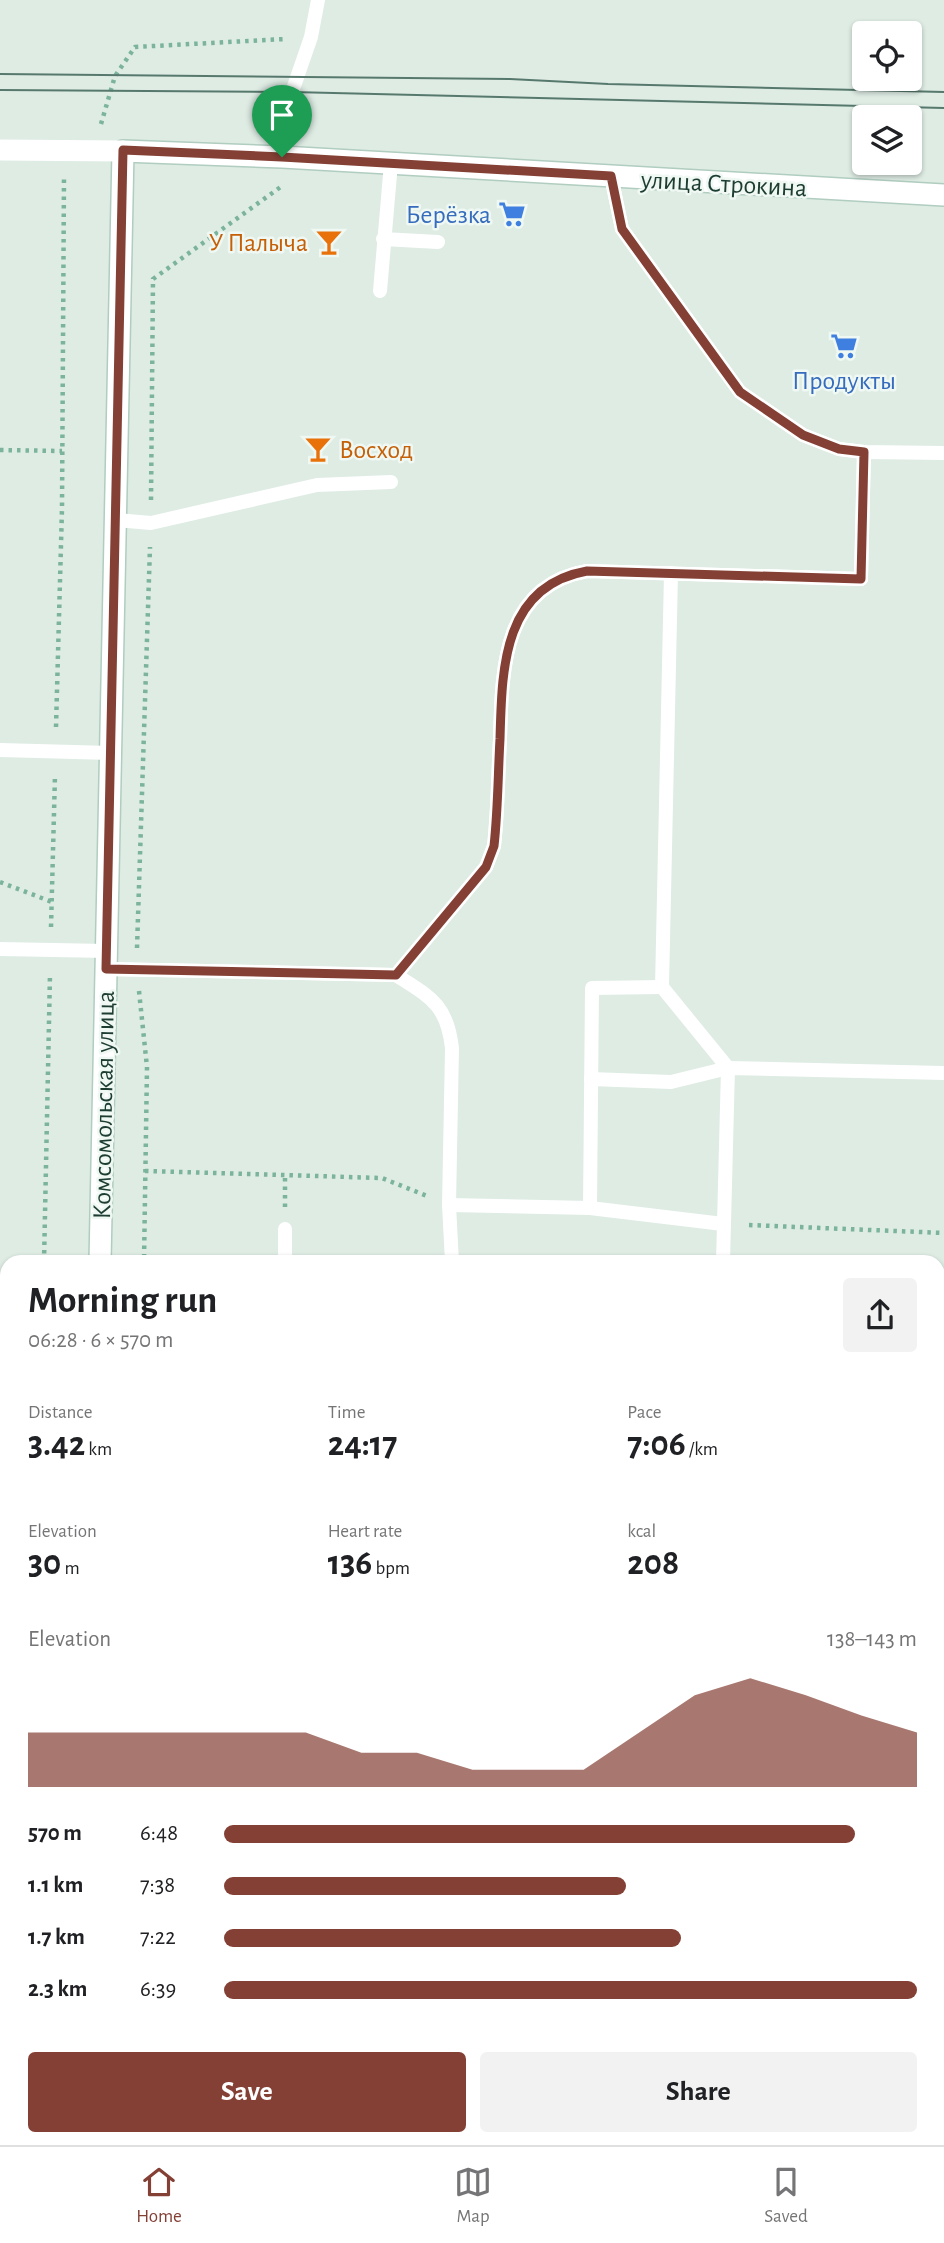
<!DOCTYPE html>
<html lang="en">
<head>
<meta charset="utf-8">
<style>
  :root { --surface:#fff; --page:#f2f2f2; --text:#202124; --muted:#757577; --line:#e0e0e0; --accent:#844035 }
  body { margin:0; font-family:"Alegreya Sans",sans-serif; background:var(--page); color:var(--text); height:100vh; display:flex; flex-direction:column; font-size:26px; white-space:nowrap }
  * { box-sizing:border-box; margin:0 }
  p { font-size:23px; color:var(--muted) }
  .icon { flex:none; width:38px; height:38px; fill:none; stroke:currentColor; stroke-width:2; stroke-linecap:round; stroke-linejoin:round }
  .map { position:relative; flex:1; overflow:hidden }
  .details { position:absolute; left:0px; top:1255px; width:945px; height:891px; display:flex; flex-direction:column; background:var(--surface); border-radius:21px 21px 0 0; box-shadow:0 2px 5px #0004 }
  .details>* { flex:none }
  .buttons { position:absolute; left:852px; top:21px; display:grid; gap:14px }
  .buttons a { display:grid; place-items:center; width:70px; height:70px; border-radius:7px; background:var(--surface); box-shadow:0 2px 5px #0004; font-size:35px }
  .pin { position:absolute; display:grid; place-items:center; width:60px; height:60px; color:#fff; margin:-72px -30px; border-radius:50% 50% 50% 0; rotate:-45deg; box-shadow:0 0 7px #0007 }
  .pin .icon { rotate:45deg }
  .round { display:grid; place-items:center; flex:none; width:74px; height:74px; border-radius:7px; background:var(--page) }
  .overview { display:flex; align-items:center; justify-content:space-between; height:119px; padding:0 28px }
  h1 { font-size:38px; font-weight:600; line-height:52px }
  .stats { display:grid; grid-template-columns:repeat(3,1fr); gap:10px; height:119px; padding:7px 28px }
  .stats div { display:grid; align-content:center }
  .stats b { font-size:35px; font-weight:600 }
  .stats small { font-size:19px; font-weight:400 }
  .stats p { font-size:19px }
  .chart { height:196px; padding:14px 28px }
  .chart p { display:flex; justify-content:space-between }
  .chart svg { width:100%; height:126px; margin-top:7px; fill:var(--accent); opacity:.7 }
  .button { display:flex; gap:14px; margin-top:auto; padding:14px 28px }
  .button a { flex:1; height:80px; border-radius:7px; background:var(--accent); color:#fff; font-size:28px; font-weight:600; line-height:80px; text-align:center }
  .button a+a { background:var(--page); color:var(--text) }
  ul { padding:0 28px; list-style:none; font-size:23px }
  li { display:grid; grid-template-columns:112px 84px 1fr; align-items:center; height:52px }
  li i { height:18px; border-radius:9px; background:var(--accent) }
  .tabs { display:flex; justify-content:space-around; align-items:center; height:98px; border-top:2px solid var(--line); background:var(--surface); font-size:19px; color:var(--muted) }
  .tabs a { display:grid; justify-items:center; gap:4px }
  .tabs .selected { color:var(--accent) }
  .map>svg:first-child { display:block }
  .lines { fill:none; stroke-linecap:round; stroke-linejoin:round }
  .secondary-casing { stroke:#b0cdc0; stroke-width:24 }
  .path { stroke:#7bb39c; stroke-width:4.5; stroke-dasharray:3.5 5; stroke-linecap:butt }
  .lane { stroke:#fff; stroke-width:14 }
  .street { stroke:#fff; stroke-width:21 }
  .secondary { stroke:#fff; stroke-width:21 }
  .tram { stroke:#57796d; stroke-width:2 }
  .route-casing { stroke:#fff; stroke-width:14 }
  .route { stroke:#844035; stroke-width:9 }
  .labels { text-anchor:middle; stroke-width:5; stroke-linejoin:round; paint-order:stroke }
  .street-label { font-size:26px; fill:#1d3d32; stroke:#eff8f3 }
  .shop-label { font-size:26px; fill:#366cbe; stroke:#eff8f3; text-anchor:end }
  .food-label { font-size:26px; fill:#c56008; stroke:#eff8f3; text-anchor:end }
</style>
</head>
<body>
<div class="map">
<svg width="944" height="2145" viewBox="0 0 944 2145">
  <rect width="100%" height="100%" fill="#deece4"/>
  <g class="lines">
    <defs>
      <g id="secondary">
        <path d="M100 1262 123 151 282 157 944 195"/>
        <path d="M82 2145V2138"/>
      </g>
    </defs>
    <use href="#secondary" class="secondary-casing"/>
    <g class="path">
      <path d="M101 124 115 76 135 47 285 39"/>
      <path d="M0 450 62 451"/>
      <path d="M151 500 153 279 282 186"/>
      <path d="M56 727 62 508 64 176"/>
      <path d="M0 882 52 902"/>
      <path d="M51 927 55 775"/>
      <path d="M137 948 150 547"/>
      <path d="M139 991 147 1067 144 1262"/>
      <path d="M145 1171 382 1178 427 1196"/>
      <path d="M285 1207V1175"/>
      <path d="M749 1225 944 1233"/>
      <path d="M44 1262 50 974"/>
      <path d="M0 1516 7 1511"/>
      <path d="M666 2138 673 2145"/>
      <path d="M757 2138V2145"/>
      <path d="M28 2145V2138"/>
      <path d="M127 2145V2138"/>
    </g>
    <g class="lane">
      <path d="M282 157 292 92 311 37 318 0"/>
      <path d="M611 176 622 229 740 392 803 435 839 449 864 452 944 453"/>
      <path d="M383 239 438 242"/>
      <path d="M380 291 391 163"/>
      <path d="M116 520 151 523 317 485 391 482"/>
      <path d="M0 750 111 753"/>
      <path d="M0 949 107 951"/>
      <path d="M106 969 396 975C430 997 447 1004 452 1048L449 1205 452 1262"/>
      <path d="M396 975 486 867 494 846C498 810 498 775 500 739 502 670 502 586 587 571L861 579 864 452"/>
      <path d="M591 1079 671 1082 728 1068 662 987 671 573"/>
      <path d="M449 1205 590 1208 723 1224"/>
      <path d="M590 1208 592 988 662 987"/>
      <path d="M285 1229V1262"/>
      <path d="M723 1262 728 1068 944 1073"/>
      <path d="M0 1631H7"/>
      <path d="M0 1842H7"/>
      <path d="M938 2083H944"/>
    </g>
    <path class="street" d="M0 150 123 151"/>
    <use href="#secondary" class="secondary"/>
    <g class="tram">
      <path d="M0 74 510 79 608 84 944 92"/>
      <path d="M0 90 292 92 944 108"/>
    </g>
  </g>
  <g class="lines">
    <defs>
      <path id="route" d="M123 150 282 157 611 176 622 229 740 392 803 435 839 449 864 452 861 579 587 571C502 586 502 670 500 739 498 774 498 810 494 846L486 867 396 975 106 969Z"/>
    </defs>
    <use href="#route" class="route-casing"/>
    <use href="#route" class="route"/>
  </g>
  <defs>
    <symbol id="supermarket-bare" viewBox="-9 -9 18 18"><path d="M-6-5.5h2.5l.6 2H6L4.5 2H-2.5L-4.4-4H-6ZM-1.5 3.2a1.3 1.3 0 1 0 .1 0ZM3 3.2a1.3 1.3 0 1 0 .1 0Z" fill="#3f7fe0" stroke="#eff8f3" stroke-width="2.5" paint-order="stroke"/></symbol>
    <symbol id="bar-bare" viewBox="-9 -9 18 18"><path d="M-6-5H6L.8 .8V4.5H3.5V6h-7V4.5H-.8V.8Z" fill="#e8710a" stroke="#eff8f3" stroke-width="2.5" paint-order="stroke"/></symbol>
  </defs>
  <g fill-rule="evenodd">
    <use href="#supermarket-bare" x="493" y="195" width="38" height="38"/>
    <use href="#bar-bare" x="310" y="223" width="38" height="38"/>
    <use href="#supermarket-bare" x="825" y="327" width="38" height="38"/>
    <use href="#bar-bare" x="299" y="430" width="38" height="38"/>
  </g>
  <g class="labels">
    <g class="street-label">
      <text transform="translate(724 183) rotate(3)" y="9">улица Строкина</text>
      <text transform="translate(103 1105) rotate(-89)" y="9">Комсомольская улица</text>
    </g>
    <g class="shop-label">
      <text x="491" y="223">Берёзка</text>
      <text x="844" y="389" text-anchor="middle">Продукты</text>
    </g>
    <g class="food-label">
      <text x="308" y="251">У Палыча</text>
      <text x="339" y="458" text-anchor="start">Восход</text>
    </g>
  </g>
</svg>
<div class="buttons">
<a><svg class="icon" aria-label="locate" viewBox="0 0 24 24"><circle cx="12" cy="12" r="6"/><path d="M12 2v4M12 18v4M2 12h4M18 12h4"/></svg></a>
<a><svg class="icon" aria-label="layers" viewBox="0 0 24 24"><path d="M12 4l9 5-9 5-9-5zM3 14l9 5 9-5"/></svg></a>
</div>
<div class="pin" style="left:282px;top:157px;background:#1e9e55"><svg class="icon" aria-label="arrive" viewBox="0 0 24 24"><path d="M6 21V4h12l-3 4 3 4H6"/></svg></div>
<section class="details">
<div class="overview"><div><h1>Morning run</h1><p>06:28 · 6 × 570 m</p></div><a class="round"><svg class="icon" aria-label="share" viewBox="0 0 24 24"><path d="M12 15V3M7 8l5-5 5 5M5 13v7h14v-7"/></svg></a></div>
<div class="stats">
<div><p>Distance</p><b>3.42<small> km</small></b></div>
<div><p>Time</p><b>24:17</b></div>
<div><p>Pace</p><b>7:06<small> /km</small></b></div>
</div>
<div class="stats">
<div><p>Elevation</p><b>30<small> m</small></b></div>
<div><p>Heart rate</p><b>136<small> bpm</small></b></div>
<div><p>kcal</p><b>208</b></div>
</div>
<div class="chart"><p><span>Elevation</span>138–143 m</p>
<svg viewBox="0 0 160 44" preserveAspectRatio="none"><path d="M0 44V25L10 25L20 25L30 25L40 25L50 25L60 32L70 32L80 38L90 38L100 38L110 25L120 12L130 6L140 12L150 19L160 25V44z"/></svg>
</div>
<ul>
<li><b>570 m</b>6:48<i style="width:91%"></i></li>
<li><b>1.1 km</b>7:38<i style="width:58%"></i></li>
<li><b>1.7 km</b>7:22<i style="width:66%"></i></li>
<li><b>2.3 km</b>6:39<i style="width:100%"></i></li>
</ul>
<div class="button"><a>Save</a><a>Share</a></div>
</section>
</div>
<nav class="tabs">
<a class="selected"><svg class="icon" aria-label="home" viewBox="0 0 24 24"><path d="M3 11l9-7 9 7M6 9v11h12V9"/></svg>Home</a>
<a><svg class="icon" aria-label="map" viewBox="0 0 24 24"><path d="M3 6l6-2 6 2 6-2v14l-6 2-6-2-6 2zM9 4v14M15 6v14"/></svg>Map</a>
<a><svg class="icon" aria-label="saved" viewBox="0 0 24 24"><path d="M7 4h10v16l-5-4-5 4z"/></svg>Saved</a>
</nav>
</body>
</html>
